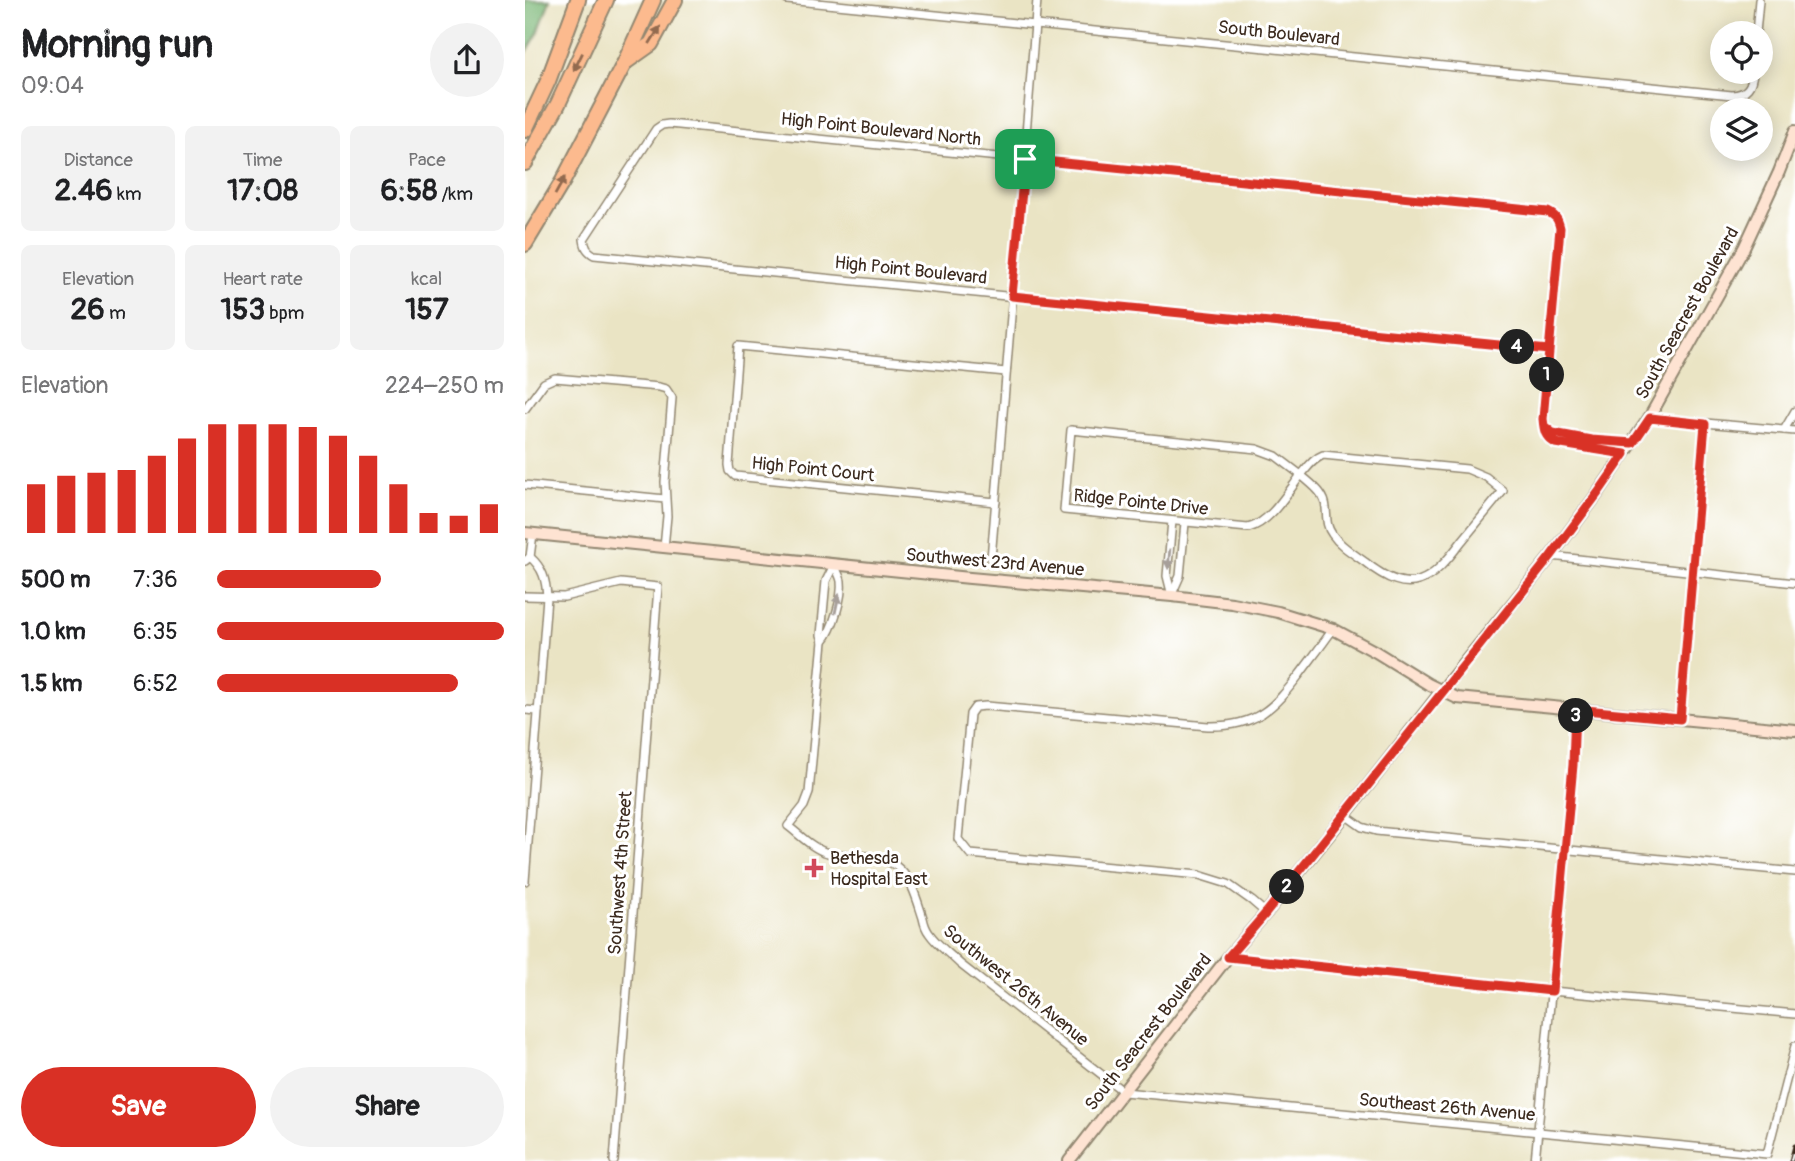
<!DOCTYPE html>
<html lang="en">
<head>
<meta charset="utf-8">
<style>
  :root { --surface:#fff; --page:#f2f2f2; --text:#202124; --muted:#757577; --accent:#d93025 }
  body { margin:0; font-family:Pangolin,sans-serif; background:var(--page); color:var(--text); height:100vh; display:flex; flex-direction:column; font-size:26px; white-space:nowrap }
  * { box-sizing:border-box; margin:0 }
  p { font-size:23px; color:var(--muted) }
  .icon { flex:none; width:38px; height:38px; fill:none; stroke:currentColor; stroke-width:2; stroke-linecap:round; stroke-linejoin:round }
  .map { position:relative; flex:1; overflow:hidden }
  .drawer { display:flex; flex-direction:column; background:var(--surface); width:525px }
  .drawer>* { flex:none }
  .controls { position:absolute; left:1185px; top:21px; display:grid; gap:14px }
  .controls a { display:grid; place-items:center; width:63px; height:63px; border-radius:50%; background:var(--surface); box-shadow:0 4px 18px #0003; font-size:35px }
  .pin { position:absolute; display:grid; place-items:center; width:60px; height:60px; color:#fff; margin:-30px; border-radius:14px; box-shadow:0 4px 10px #0006 }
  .km { position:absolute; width:35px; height:35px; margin:-18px; border-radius:50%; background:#222; color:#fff; font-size:19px; line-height:35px; text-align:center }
  .round { display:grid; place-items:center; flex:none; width:74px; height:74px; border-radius:37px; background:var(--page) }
  .headline { display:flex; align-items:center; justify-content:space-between; height:119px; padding:0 21px }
  h1 { font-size:38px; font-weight:800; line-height:52px }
  .metrics { display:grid; grid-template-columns:repeat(3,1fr); gap:10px; height:119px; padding:7px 21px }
  .metrics div { display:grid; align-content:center; border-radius:10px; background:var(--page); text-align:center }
  .metrics b { font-size:30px; font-weight:800 }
  .metrics small { font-size:19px; font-weight:400 }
  .metrics p { font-size:19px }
  .chart { height:196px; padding:14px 21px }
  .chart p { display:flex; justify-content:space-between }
  .chart svg { width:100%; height:126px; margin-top:7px; stroke:var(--accent); stroke-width:6 }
  .primary-button { display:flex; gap:14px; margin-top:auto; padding:14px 21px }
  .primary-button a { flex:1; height:80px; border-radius:42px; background:var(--accent); color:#fff; font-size:28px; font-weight:800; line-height:80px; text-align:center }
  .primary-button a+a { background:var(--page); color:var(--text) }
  ul { padding:0 21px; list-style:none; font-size:23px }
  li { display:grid; grid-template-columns:112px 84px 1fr; align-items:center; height:52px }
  li i { height:18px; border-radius:9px; background:var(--accent) }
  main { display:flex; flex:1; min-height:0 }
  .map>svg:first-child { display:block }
  .forest { fill:#7bb777; stroke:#5b704a; stroke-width:2 }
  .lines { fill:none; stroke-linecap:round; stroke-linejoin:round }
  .street-casing { stroke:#928771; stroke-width:10 }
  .secondary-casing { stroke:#928771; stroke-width:14 }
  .highway-casing { stroke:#928771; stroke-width:18 }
  .street { stroke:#fff; stroke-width:7 }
  .secondary { stroke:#fee3d2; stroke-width:10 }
  .highway { stroke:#fcba8e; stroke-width:14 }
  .rail-casing { stroke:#3b2a1e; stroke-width:5 }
  .rail { stroke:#fff; stroke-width:2.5; stroke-dasharray:8; stroke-linecap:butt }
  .oneway { fill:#926b50 }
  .oneway2 { fill:#a79f9a }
  .route-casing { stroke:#fff; stroke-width:14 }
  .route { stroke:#d93025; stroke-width:9 }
  .poi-dot { fill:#d1495b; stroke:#fff; stroke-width:2.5 }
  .labels { text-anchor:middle; stroke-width:6; stroke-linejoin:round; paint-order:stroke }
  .street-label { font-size:18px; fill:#3b2a1e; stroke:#fff }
  .poi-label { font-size:18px; fill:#3b2a1e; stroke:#fff; text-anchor:start }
</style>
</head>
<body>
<main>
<section class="drawer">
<div class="headline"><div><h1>Morning run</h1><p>09:04</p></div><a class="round"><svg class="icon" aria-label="share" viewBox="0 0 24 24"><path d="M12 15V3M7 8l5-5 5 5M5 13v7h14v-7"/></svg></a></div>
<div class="metrics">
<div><p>Distance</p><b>2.46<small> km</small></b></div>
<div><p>Time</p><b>17:08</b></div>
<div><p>Pace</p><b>6:58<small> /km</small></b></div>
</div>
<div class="metrics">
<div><p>Elevation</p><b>26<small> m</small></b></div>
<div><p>Heart rate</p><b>153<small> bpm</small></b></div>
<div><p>kcal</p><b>157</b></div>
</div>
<div class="chart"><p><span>Elevation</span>224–250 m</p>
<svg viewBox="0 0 160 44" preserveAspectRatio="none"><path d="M5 44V27M15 44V24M25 44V23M35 44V22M45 44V17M55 44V11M65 44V6M75 44V6M85 44V6M95 44V7M105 44V10M115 44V17M125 44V27M135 44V37M145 44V38M155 44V34"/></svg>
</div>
<ul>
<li><b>500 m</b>7:36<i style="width:57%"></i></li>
<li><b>1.0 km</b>6:35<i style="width:100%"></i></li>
<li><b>1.5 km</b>6:52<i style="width:84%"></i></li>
</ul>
<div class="primary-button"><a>Save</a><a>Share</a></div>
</section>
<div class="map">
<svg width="1270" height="1161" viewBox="0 0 1270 1161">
  <rect width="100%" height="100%" fill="#fff"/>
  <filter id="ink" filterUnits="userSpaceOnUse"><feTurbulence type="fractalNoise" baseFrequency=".0143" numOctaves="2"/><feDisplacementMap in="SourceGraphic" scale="14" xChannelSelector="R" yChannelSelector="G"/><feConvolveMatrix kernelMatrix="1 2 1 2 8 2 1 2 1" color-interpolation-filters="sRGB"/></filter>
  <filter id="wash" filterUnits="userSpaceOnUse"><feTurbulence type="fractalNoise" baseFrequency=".00686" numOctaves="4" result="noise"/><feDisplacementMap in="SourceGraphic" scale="28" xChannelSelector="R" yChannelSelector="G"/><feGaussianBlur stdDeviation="1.57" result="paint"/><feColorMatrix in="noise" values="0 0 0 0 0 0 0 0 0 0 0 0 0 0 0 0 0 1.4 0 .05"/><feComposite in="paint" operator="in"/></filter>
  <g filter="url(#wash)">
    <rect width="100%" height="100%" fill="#eae4c4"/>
    <path class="forest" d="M0 0H25L13 33 0 55Z"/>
  </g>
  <g filter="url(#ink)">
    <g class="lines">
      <defs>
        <g id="street">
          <path d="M262 0 1207 95C1222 94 1227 86 1228 72"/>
          <path d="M1231 33 1234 0"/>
          <path d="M1024 350 69 255C62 251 60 247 59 239L131 129 137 125 144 124 1023 212C1031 216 1033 219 1035 228L1019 419 1022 438 1030 443 1100 454"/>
          <path d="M0 409 19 383 30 378 134 387 141 389 147 398 140 482 142 516 139 548"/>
          <path d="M1124 418 1270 431"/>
          <path d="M1020 426 1028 433 1066 440 1108 443"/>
          <path d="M546 430 732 449 751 456 776 475C762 493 745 523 723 528L539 510Z"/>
          <path d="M1259 430 1270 411"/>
          <path d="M798 455 942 469 961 477 978 491C964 508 951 524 937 541 906 582 886 599 840 562 829 554 815 546 807 534 801 526 802 518 801 508 800 493 787 485 776 475 783 467 788 459 798 455Z"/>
          <path d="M0 485 140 499"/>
          <path d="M471 502 210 476 205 471 204 465 213 346 481 372"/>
          <path d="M1026 556 1270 583"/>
          <path d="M466 559C481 373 498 187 512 0"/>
          <path d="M0 561 5 557 8 534"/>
          <path d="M309 565 301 581 296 635 298 641 284 793 279 806 263 826C275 835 288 849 303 853 326 858 351 851 371 866 387 878 392 900 398 918 399 923 401 929 404 933 412 945 425 954 435 964L599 1092 1242 1154 1270 1046"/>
          <path d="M647 594 655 576 660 523"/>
          <path d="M0 596 39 597 96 583 133 587 89 1161"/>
          <path d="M647 596 642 576 647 521"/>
          <path d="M298 641C308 630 318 596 316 581 315 576 311 569 309 565"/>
          <path d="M0 710 13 711"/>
          <path d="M1155 719 1180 423"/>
          <path d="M820 815 837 827 851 831 1270 872"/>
          <path d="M0 881 22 597C21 580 18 568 5 557"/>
          <path d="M741 913 727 901 703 884 674 875 445 854 433 839 445 714 450 707 461 706 683 726C731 727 748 709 775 674 786 659 798 644 808 629"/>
          <path d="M703 957 1027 991 1270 1014"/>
          <path d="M1010 1161 1048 765 1050 709"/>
        </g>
        <g id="secondary">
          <path d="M0 533 445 578 647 596 707 603 753 612 808 629 851 652 903 684 932 698 1270 730"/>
          <path d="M544 1161 703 957 741 913 820 815 926 679 1026 556 1073 493 1124 418 1219 248 1254 172 1270 131"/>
        </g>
        <g id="highway">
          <path d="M102 61 126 44 150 0"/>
          <path d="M0 130 23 81 53 0"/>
          <path d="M0 163 33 104 81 0"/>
          <path d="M0 244 38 181 100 62 128 0"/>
        </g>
      </defs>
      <use href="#street" class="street-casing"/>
      <use href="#secondary" class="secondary-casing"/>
      <use href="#highway" class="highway-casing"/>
      <use href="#street" class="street"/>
      <use href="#secondary" class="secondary"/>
      <use href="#highway" class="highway"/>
      <defs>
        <path id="rail" d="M1266 1161 1270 1146"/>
      </defs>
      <use href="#rail" class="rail-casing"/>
      <use href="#rail" class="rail"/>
    </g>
    <defs><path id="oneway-solid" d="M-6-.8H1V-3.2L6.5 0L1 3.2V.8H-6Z" transform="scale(1.75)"/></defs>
    <g class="oneway">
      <use href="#oneway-solid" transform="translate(130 35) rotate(-58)"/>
      <use href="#oneway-solid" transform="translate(53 62) rotate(116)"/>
      <use href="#oneway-solid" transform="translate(35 186) rotate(-61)"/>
    </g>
    <g class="oneway2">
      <use href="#oneway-solid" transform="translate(644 559) rotate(95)"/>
      <use href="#oneway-solid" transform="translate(312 604) rotate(-78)"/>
    </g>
  </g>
  <g class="lines" filter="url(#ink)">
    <defs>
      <path id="route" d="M500 159 1023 212C1031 216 1033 219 1035 228L1018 419C1019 431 1020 437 1030 443L1100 454 1073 493 1026 556 741 913 703 957 1027 991 1048 765 1050 709 1155 719 1180 424 1125 418 1108 443 1066 440 1028 433 1019 426 1018 419 1024 350 487 296 500 159"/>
    </defs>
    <use href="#route" class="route-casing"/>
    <use href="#route" class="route"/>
  </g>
  <path class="poi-dot" d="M285.5 857.5h7v7h7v7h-7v7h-7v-7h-7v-7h7z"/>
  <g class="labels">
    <g class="street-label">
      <text transform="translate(754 33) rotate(6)" y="6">South Boulevard</text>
      <text transform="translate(356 129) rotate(6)" y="6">High Point Boulevard North</text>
      <text transform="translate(386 270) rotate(6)" y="6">High Point Boulevard</text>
      <text transform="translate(1162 313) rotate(-61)" y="6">South Seacrest Boulevard</text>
      <text transform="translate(288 469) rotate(6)" y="6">High Point Court</text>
      <text transform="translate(616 502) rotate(6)" y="6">Ridge Pointe Drive</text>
      <text transform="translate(470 562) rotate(5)" y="6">Southwest 23rd Avenue</text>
      <text transform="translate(95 873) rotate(-86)" y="6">Southwest 4th Street</text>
      <text transform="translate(491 985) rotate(39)" y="6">Southwest 26th Avenue</text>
      <text transform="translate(623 1032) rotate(-52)" y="6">South Seacrest Boulevard</text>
      <text transform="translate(922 1107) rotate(5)" y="6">Southeast 26th Avenue</text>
    </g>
    <g class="poi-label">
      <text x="305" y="864">Bethesda<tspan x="305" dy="21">Hospital East</tspan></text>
    </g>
  </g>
</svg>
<div class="controls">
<a><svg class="icon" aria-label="locate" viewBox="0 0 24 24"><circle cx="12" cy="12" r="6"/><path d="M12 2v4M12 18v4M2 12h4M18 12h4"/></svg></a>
<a><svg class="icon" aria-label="layers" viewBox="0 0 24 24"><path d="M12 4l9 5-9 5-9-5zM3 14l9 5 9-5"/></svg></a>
</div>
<div class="pin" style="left:500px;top:159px;background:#1e9e55"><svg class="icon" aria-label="arrive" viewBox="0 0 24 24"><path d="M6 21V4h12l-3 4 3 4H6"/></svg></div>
<b class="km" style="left:1022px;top:375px">1</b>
<b class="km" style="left:762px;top:887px">2</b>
<b class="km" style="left:1051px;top:716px">3</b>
<b class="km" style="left:992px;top:347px">4</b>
</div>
</main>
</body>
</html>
